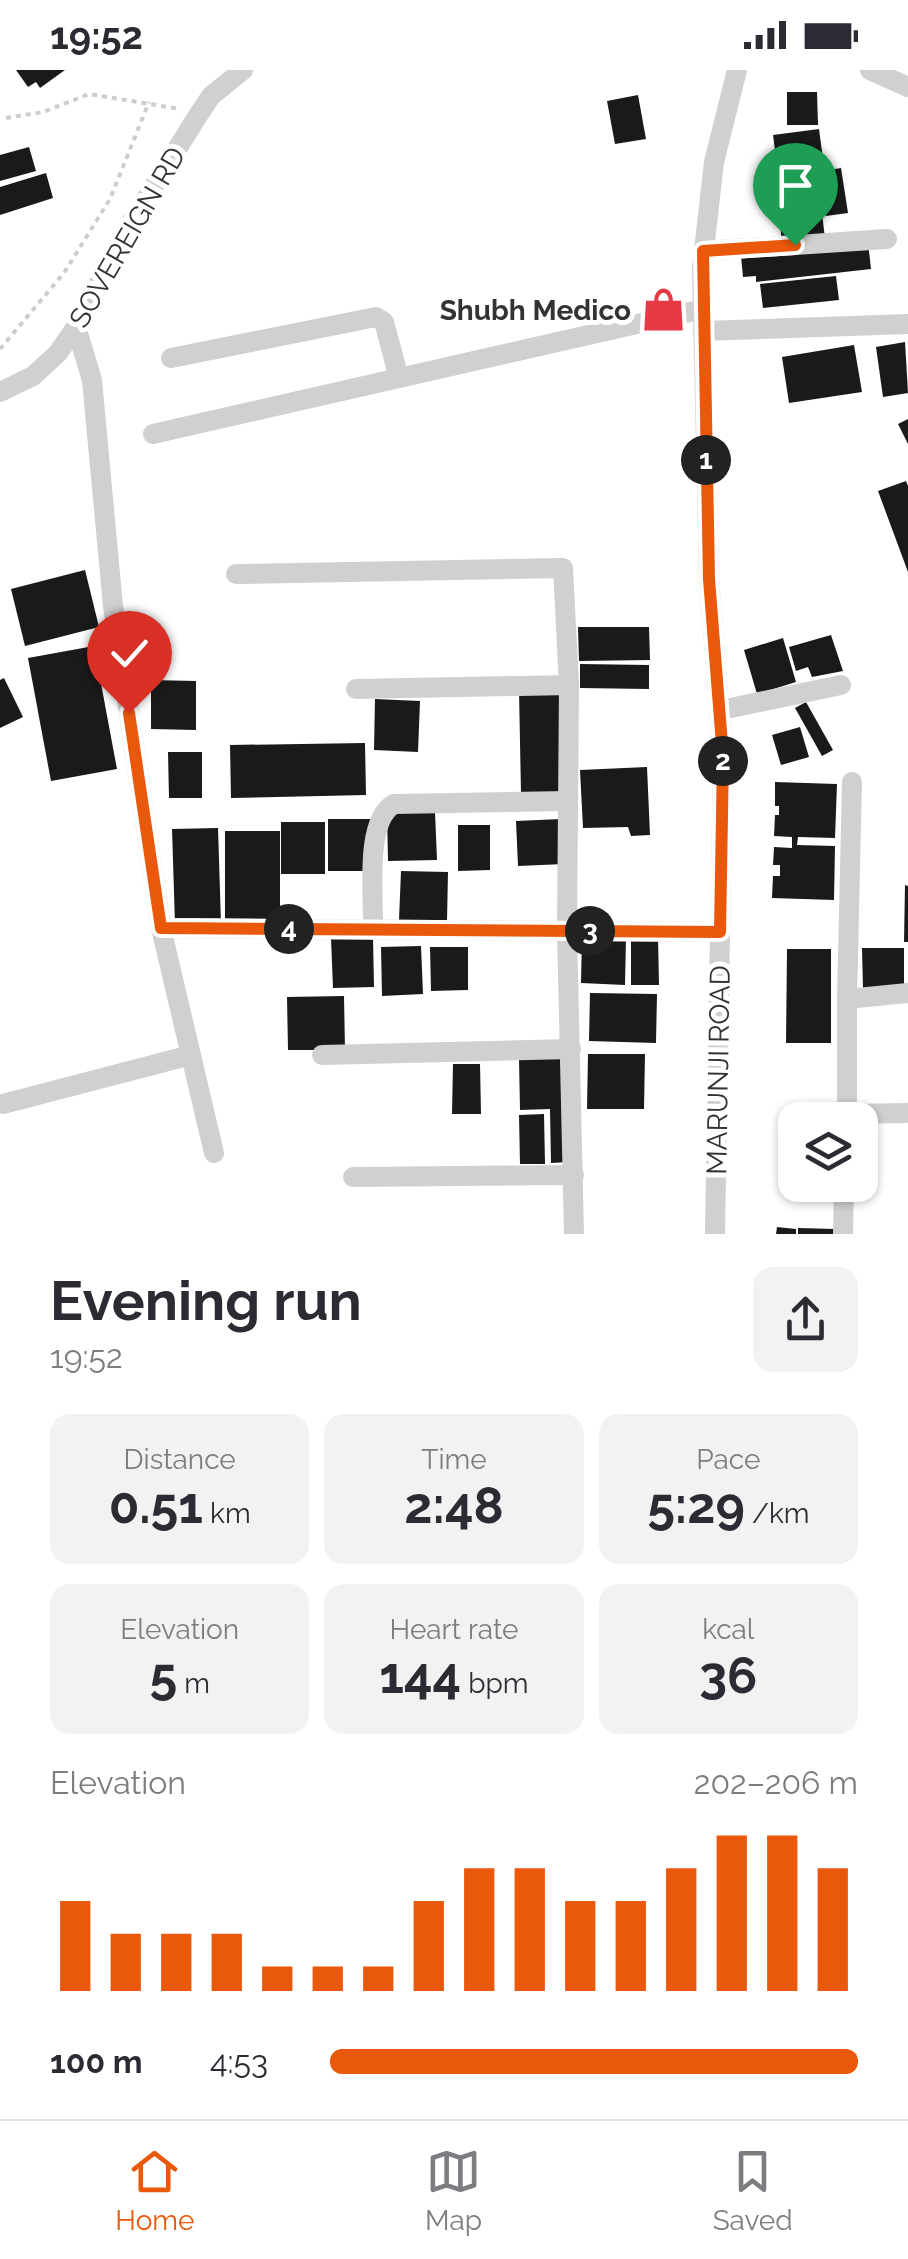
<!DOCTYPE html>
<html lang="en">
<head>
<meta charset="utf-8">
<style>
  :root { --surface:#fff; --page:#f2f2f3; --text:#2b2b33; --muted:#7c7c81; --line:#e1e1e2; --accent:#ea580c }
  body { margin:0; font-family:Raleway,sans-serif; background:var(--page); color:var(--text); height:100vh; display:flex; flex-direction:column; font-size:38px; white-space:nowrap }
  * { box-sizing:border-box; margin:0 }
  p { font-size:32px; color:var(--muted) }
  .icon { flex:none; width:55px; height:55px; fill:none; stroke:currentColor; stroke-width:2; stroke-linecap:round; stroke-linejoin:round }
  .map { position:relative; height:1164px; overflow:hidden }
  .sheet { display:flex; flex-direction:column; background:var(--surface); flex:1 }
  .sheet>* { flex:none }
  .fabs { position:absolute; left:778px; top:1032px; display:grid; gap:20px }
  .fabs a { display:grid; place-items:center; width:100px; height:100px; border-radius:20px; background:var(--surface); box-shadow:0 2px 8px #0004; font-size:50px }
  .pin { position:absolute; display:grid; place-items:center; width:85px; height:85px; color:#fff; margin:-102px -42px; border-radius:50% 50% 50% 0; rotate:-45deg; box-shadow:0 0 10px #0007 }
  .pin .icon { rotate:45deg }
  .km { position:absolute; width:50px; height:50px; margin:-25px; border-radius:50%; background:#222; color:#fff; font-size:28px; line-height:50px; text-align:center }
  .round { display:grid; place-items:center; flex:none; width:105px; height:105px; border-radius:20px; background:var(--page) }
  .overview { display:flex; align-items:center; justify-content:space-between; height:170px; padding:0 50px }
  h1 { font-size:55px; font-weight:700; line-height:75px }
  .stats { display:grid; grid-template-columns:repeat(3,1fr); gap:15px; height:170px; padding:10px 50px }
  .stats div { display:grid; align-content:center; border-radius:20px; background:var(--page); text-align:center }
  .stats b { font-size:50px; font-weight:700 }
  .stats small { font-size:28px; font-weight:400 }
  .stats p { font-size:28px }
  .chart { height:280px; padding:20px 50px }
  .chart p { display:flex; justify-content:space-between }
  .chart svg { width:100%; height:180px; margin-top:10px; stroke:var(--accent); stroke-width:6 }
  ul { padding:0 50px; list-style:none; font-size:32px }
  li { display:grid; grid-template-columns:160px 120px 1fr; align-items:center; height:75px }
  li i { height:25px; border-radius:12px; background:var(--accent) }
  .status { display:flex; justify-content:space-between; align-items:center; height:70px; padding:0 50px; background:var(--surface); direction:ltr }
  .status svg { height:28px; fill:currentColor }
  .menu { display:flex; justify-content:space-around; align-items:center; height:140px; border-top:2px solid var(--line); background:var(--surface); font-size:28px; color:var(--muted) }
  .menu a { display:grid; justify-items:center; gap:5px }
  .menu .on { color:var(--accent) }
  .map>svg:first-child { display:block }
  .building { fill:#1a1a1a }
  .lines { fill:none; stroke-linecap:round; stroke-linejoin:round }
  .path { stroke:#cdcdcd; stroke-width:4; stroke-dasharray:5 5; stroke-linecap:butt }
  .minor { stroke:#d0d0d0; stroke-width:20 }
  .route-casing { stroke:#fff; stroke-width:20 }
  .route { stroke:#ea580c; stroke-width:12 }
  .labels { text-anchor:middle; stroke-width:10; stroke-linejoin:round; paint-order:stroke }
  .street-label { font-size:28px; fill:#333; stroke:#fff }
  .poi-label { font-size:28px; font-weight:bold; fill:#333; stroke:#fff; text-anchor:end }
</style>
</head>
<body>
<div class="status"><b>19:52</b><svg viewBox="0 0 49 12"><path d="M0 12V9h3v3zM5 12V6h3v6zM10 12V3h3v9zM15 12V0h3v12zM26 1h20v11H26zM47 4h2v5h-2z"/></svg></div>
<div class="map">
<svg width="908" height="1164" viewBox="0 0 908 1164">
  <rect width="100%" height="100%" fill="#fff"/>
  <g class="building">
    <path d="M16 0H65L40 18 36 12 28 17Z"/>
    <path d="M787 22H817L818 55H787Z"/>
    <path d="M638 25 646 69 615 74 607 31Z"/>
    <path d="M819 59 823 89 777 95 773 65Z"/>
    <path d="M29 77 36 101 0 111V85Z"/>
    <path d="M841 98 848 143 826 146 818 102Z"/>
    <path d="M46 103 53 128 0 145V117Z"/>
    <path d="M818 111 825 168 782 173 776 115Z"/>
    <path d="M868 172 871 199 756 212V206L743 207 741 186Z"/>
    <path d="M836 206 839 230 763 238 760 214Z"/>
    <path d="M905 272 908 323 883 327 876 277Z"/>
    <path d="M854 275 862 322 789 333 782 287Z"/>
    <path d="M908 349V374L898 354Z"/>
    <path d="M906 411 908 416V502L878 421Z"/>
    <path d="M85 500 99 557 25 576 11 519Z"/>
    <path d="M578 557H649L650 590 579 591Z"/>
    <path d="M831 565 843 601 812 607 808 597 796 601 789 577Z"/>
    <path d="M783 568 796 612 757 624 744 580Z"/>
    <path d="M94 576 117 699 51 711 28 588Z"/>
    <path d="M580 594 649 595V619L580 618Z"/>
    <path d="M4 608 23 647 0 658V610Z"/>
    <path d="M151 610 196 611V660L151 659Z"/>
    <path d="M519 620H561L563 722 521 723Z"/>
    <path d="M375 629 420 631 418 682 374 680Z"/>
    <path d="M806 632 833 680 822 686 795 638Z"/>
    <path d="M800 657 809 687 781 695 772 665Z"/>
    <path d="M365 673 366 725 231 728 230 675Z"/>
    <path d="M168 682H202V728H169Z"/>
    <path d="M647 697 650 765 631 766 628 757 583 758 580 700Z"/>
    <path d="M775 712 837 714 835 768 798 767 797 775 835 776 834 830 772 828 773 806H780V795H773L774 777 792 778V767L774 766 775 745H779V736H775Z"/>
    <path d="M435 742 437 790 388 791 387 743Z"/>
    <rect x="328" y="749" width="43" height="52"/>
    <path d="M561 749 564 794 518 796 516 751Z"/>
    <rect x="281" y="752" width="44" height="52"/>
    <path d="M458 755H490V800L458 801Z"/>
    <path d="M218 758 221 853 175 854 172 759Z"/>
    <rect x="225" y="761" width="55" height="93"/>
    <path d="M401 801 448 802 447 851 399 850Z"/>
    <path d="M905 815 908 816V872H904Z"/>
    <path d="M582 866 626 867 625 915 581 913Z"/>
    <path d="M373 867 374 917 333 918 331 868Z"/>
    <path d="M631 867H658L659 915H631Z"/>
    <path d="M421 876 423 924 382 926 381 877Z"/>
    <path d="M430 877H468V920L431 921Z"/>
    <path d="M862 878H904V919H863Z"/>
    <path d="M787 879H831V973H786Z"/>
    <path d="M590 923 657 924 656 973 589 971Z"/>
    <path d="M344 926 345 980H288L287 927Z"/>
    <path d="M588 984H645L644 1039H587Z"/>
    <path d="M519 989H568L569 1092 551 1093 550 1039 520 1040Z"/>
    <path d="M453 994H480L481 1044H452Z"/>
    <path d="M544 1044 545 1094H520L519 1045Z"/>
    <path d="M777 1157 796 1159V1164H776Z"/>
    <path d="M798 1158 836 1159 835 1164H798Z"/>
  </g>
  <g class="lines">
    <g class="path">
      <path d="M6 48 43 42 89 24 180 39"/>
      <path d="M0 279 64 203 110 129 149 32"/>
    </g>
    <g class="minor">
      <path d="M870 0 908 17"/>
      <path d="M703 181 887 169"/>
      <path d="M76 257 92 310 113 536 161 858 720 862"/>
      <path d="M703 261 908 254"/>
      <path d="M171 288 376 247 384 252 399 308"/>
      <path d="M0 322 33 306 58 283 76 257 130 154 199 44 211 26 243 0"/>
      <path d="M153 364 703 239"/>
      <path d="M236 504 563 498 569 615 567 861 574 1164"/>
      <path d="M356 619 569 615"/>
      <path d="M721 640 841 615"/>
      <path d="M161 858 214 1083"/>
      <path d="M373 860C374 827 364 751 394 734L568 731"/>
      <path d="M847 929 852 712"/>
      <path d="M322 985 571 979"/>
      <path d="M3 1034 191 985"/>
      <path d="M847 1044 908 1043"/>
      <path d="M847 1050V929L908 923"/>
      <path d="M353 1107 574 1105"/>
      <path d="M715 1164 723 687 709 509 702 198 714 92 737 0"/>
      <path d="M843 1164 844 1115"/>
    </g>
  </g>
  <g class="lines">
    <defs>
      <path id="route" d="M129 643 161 858 720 862 723 687 709 509 703 181 795 175"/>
    </defs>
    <use href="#route" class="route-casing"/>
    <use href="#route" class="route"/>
  </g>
  <defs>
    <symbol id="shop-bare" viewBox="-9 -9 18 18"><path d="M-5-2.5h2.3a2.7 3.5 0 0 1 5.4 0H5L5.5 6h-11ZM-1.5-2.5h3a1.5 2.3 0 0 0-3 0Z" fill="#e63946" stroke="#fff" stroke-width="2.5" paint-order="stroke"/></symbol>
  </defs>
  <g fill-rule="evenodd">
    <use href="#shop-bare" x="632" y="208" width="63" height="63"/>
  </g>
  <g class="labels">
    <g class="street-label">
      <text transform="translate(127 167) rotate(-60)" y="10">SOVEREIGN RD</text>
      <text transform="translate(718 1000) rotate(-89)" y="10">MARUNJI ROAD</text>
    </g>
    <g class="poi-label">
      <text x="631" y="250">Shubh Medico</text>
    </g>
  </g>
</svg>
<div class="fabs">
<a><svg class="icon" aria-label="layers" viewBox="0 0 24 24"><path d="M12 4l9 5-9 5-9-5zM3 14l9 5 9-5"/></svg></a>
</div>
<div class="pin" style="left:795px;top:175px;background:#1e9e55"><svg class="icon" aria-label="arrive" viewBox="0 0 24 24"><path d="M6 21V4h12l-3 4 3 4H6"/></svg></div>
<div class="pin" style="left:129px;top:643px;background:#d93025"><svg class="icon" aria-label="check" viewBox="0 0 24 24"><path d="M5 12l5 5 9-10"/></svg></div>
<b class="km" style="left:706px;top:390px">1</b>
<b class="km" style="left:723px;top:691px">2</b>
<b class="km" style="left:590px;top:861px">3</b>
<b class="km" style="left:289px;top:859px">4</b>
</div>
<section class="sheet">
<div class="overview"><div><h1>Evening run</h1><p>19:52</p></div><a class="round"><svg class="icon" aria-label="share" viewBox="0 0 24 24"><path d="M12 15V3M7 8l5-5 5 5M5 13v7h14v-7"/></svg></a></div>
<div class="stats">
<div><p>Distance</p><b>0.51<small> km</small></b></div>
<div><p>Time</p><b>2:48</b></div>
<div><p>Pace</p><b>5:29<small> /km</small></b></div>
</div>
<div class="stats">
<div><p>Elevation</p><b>5<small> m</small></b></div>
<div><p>Heart rate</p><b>144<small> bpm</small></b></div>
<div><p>kcal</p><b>36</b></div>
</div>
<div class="chart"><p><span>Elevation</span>202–206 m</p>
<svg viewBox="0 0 160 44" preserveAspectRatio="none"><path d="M5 44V22M15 44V30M25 44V30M35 44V30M45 44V38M55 44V38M65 44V38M75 44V22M85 44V14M95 44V14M105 44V22M115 44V22M125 44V14M135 44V6M145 44V6M155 44V14"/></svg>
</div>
<ul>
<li><b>100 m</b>4:53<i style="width:100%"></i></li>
</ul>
</section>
<nav class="menu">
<a class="on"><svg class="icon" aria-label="home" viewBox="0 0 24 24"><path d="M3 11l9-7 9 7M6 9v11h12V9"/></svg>Home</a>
<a><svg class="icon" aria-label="map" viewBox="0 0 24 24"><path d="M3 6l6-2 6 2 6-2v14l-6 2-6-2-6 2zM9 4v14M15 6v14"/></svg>Map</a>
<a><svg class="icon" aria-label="saved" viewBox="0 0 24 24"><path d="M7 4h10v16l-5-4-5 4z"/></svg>Saved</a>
</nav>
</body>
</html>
